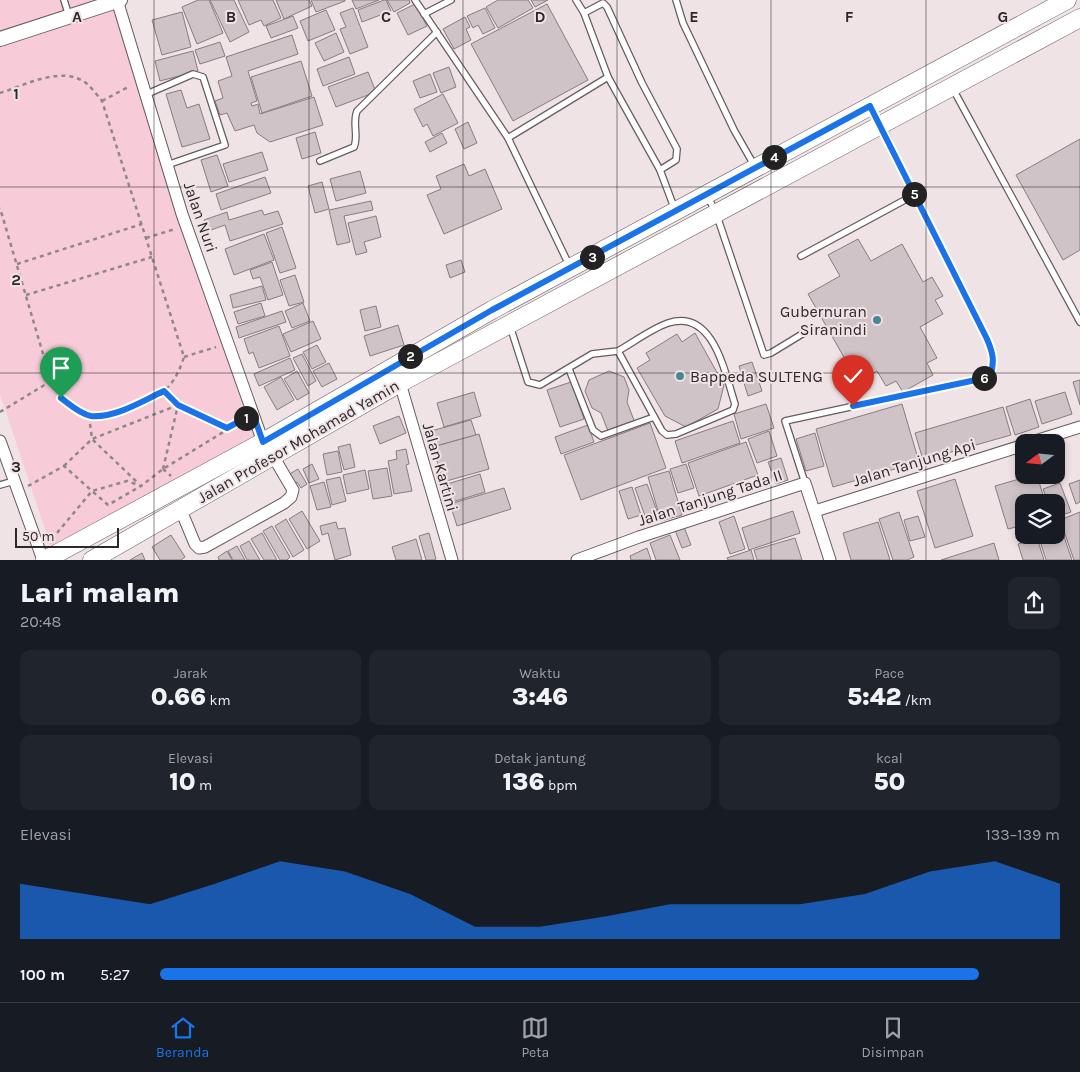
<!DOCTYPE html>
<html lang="id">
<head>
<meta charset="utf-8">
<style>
  :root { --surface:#171b24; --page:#20242c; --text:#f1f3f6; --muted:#9ea1a6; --line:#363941; --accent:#1a73e8 }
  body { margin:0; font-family:Karla,sans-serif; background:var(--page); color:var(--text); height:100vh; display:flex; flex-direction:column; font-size:19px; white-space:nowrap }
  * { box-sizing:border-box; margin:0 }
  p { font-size:16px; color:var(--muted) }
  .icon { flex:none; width:28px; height:28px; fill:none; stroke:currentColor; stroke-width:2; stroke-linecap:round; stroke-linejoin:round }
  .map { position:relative; height:560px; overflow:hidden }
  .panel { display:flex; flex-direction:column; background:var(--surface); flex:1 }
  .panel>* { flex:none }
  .needle { width:32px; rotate:254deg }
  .fabs { position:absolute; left:1015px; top:434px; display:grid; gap:10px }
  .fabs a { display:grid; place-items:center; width:50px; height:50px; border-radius:10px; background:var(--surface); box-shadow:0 2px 8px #0003; font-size:25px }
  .scale { position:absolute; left:15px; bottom:12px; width:104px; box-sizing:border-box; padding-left:5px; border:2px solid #2d282a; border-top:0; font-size:14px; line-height:18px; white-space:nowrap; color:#2d282a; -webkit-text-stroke:4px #f0e3e6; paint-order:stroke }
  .pin { position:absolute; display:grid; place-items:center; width:42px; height:42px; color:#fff; margin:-51px -21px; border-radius:50% 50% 50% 0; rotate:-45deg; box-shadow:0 0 5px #0007 }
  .pin .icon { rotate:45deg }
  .km { position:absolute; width:25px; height:25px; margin:-12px; border-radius:50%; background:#222; color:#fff; font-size:14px; line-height:25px; text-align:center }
  .round { display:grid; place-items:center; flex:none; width:52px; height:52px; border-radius:10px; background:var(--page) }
  .overview { display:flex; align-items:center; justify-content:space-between; height:85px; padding:0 20px }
  h1 { font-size:28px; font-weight:800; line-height:38px }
  .stats { display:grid; grid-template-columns:repeat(3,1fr); gap:8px; height:85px; padding:5px 20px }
  .stats div { display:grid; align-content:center; border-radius:10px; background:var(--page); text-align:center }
  .stats b { font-size:25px; font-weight:800 }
  .stats small { font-size:14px; font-weight:400 }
  .stats p { font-size:14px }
  .chart { height:140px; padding:10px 20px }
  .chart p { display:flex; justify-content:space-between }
  .chart svg { width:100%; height:90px; margin-top:5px; fill:var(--accent); opacity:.7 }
  ul { padding:0 20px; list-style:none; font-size:16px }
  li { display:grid; grid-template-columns:80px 60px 1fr; align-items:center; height:38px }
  li i { height:12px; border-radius:6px; background:var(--accent) }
  .dock { display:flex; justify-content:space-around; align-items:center; height:70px; border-top:1px solid var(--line); background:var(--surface); font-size:14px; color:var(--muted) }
  .dock a { display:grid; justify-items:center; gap:2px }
  .dock .active { color:var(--accent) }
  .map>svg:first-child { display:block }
  .green { fill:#f7ccd8 }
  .building { fill:#d0c3c7; stroke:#877c7f }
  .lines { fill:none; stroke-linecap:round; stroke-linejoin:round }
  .service-casing { stroke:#675c5f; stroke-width:8 }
  .minor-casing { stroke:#675c5f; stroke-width:13 }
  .tertiary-casing { stroke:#675c5f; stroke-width:16 }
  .primary-casing { stroke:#675c5f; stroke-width:19 }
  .path { stroke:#90878a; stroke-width:2.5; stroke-dasharray:4 4; stroke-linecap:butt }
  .service { stroke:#fff; stroke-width:5.5 }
  .minor { stroke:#fff; stroke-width:11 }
  .tertiary { stroke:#fff; stroke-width:14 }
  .primary { stroke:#fff; stroke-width:18 }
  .route-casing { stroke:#fff; stroke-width:10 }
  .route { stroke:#1a73e8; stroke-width:6 }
  .grid { fill:none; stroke:#2d282a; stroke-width:1; stroke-opacity:0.55 }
  .poi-dot { fill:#448994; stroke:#f0e3e6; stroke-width:2 }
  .labels { text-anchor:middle; stroke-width:4; stroke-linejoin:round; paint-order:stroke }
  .street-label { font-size:16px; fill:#2d282a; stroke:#f0e3e6 }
  .poi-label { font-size:16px; fill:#2d282a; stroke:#f0e3e6; text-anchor:end }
  .grid-label { font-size:16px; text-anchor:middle; font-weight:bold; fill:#2d282a; stroke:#f0e3e6; stroke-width:4; stroke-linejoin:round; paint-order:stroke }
</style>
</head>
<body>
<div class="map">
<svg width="1080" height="560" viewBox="0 0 1080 560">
  <rect width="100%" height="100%" fill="#f0e3e6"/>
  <path class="green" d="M0 0H122L187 212 265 436 52 550 0 394Z"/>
  <g class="building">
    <path d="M198 0H209L223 33 197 44 182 7Z"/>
    <path d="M210 0H234L249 32 230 42Z"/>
    <path d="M238 0H273L281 18 264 26 261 20 249 25Z"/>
    <path d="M276 0H309L312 6 284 19Z"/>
    <path d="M311 0H345V1L316 12Z"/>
    <path d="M352 0H379L356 9Z"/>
    <path d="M384 0H386L391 11 362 22 358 10Z"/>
    <path d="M387 0H409L410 3 394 12Z"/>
    <path d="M498 0H528L533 8 498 28 486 7Z"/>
    <path d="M531 0H548L535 7Z"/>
    <path d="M415 4 427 26 408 35 397 13Z"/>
    <path d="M547 4 588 80 513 121 471 44Z"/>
    <path d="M353 8 368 47 350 54 340 29 346 27 340 13Z"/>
    <path d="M485 8 495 28 483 34 478 25 473 28 467 16Z"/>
    <path d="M326 10 335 30 308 41 300 21Z"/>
    <path d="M182 12 191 47 162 55 152 20Z"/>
    <path d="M293 16 298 28 271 38 266 26Z"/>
    <path d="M465 17 470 27 466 29 471 40 454 49 443 29Z"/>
    <path d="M336 33 344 52 324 61 315 43Z"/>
    <path d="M292 35 298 54 248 71 257 101 251 103 252 106 258 104 260 114 314 97 323 125 270 142 257 133 254 125 235 131 227 113 220 115 215 101 223 98 218 81 232 76 226 57Z"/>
    <path d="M220 42 225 56 200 64 195 50Z"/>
    <path d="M193 51 198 71 160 81 155 61Z"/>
    <path d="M349 57 355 74 323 86 317 69Z"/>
    <path d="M301 61 312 96 262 113 251 77Z"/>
    <path d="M449 67 456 87 441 93 433 73Z"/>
    <path d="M368 72 376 92 336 107 328 87Z"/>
    <path d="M430 74 437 92 420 98 413 81Z"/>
    <path d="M181 90 187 108 199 104 210 139 182 147 166 94Z"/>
    <path d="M443 94 458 123 433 136 427 124 423 127 414 109Z"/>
    <path d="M468 122 477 143 464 149 455 129Z"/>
    <path d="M315 132 321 153 302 159 296 138Z"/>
    <path d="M442 133 447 143 430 152 425 142Z"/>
    <path d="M1080 139V250L1063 260 1016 175Z"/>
    <path d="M262 152 268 170 229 182 223 164Z"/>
    <path d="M217 155 228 186 211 192 201 160Z"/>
    <path d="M464 164 469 176 485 169 502 209 444 234 427 195 441 189 436 176Z"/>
    <path d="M360 171 366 193 336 201 330 179Z"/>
    <path d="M265 177 271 193 221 210 216 194Z"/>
    <path d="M322 182 329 209 315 213 308 186Z"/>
    <path d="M371 201 373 210 344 216 350 242 337 245 329 210Z"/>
    <path d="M262 210 264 215 278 211 283 224 230 241 225 225 208 231 204 220 227 212 229 220Z"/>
    <path d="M376 216 381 237 364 242 367 252 356 255 348 223Z"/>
    <path d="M282 227 296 268 280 273 266 233Z"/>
    <path d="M264 234 274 260 234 275 225 249Z"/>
    <path d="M858 239 871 261 902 244 923 282 932 277 943 296 935 300 943 314 920 327 937 358 927 363 933 375 903 392 896 381 886 386 877 371 858 382 808 294 840 276 828 255Z"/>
    <path d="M461 260 465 272 450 278 446 265Z"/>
    <path d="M272 262 283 295 268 300 260 277 253 279 250 270Z"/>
    <path d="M295 275 304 302 289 306 280 280Z"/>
    <path d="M262 286 266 300 233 308 230 295Z"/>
    <path d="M261 303 265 316 238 324 234 312Z"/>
    <path d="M303 303 310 321 292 328 285 311Z"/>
    <path d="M376 306 381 327 365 331 360 310Z"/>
    <path d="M282 311 286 322 239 338 236 327Z"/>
    <path d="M313 321 321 339 291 352 283 334Z"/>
    <path d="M398 325 404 345 370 356 364 336Z"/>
    <path d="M279 326 290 356 259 368 253 352 249 354 244 339Z"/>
    <path d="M695 333 724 385 718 409 686 427 665 416 637 368 650 360 646 353 677 334 682 342Z"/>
    <path d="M317 345 326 362 312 369 303 352Z"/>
    <path d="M302 354 316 381 308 386 293 358Z"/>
    <path d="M290 358 295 370 259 386 254 374Z"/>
    <path d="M752 362 762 391 748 396 739 366Z"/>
    <path d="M329 363 337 379 322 387 313 371Z"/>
    <path d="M297 371 309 393 297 400 284 379Z"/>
    <path d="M609 371 624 377 629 390 627 402 635 423 608 431 601 413 592 408 585 391 589 380Z"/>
    <path d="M281 377 294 400 277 410 264 387Z"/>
    <path d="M1080 380V405L1073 382Z"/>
    <path d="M571 382 584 419 560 427 547 390Z"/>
    <path d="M474 392 481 416 444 427 437 403Z"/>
    <path d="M1065 392 1072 414 1042 424 1035 401Z"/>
    <path d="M1030 399 1039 427 1015 435 1006 407Z"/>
    <path d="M766 404 774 428 741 439 734 414Z"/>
    <path d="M902 404 919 462 833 487 816 429Z"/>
    <path d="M1003 407 1011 435 923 460 915 433Z"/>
    <path d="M399 416 406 433 380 444 373 426Z"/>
    <path d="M471 420 476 435 436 446 431 431Z"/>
    <path d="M733 421 740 443 682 463 675 441Z"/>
    <path d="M650 423 666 468 581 500 564 455Z"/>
    <path d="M588 425 594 442 561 454 555 437Z"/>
    <path d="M769 431 777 456 757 463 748 439Z"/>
    <path d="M815 433 824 466 806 471 796 439Z"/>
    <path d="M479 434 489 469 443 482 433 447Z"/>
    <path d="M746 442 758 475 699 496 688 463Z"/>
    <path d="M350 444 355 467 344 470 338 447Z"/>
    <path d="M406 449 409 464 406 465 412 491 394 494 388 461 397 459 396 451Z"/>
    <path d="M338 451 342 472 327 475 323 454Z"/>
    <path d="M781 458 788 480 776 484 768 462Z"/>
    <path d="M312 464 319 479 309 483 303 469Z"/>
    <path d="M686 464 694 488 678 493 670 469Z"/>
    <path d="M387 468 392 496 373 499 368 471Z"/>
    <path d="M298 469 307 484 301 488 297 482 293 484 288 475Z"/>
    <path d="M365 470 369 489 347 494 343 475Z"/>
    <path d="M669 471 682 515 661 521 648 477Z"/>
    <path d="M480 474 485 492 449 503 444 485Z"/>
    <path d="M1033 475H1037L1045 502H1024V525L1008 529 995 486Z"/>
    <path d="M340 477 346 501 332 505 326 480Z"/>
    <path d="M955 479 973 536 935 548 917 491Z"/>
    <path d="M1080 480V502L1076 504 1069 484Z"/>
    <path d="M324 482 331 507 317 510 310 486Z"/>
    <path d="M1060 483 1071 512 1056 517V502H1048L1043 489Z"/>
    <path d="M647 484 657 511 645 516 635 488Z"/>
    <path d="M632 487 641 515 628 519 619 491Z"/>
    <path d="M504 488 511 509 457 526 450 504Z"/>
    <path d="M302 511 320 541 307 549 289 519Z"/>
    <path d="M793 511 800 533 749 550 742 528Z"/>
    <path d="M899 512 914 557 907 560H893L879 519Z"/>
    <path d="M1080 512V560H1074L1060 520Z"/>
    <path d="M734 516 745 549 730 554 719 522Z"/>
    <path d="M918 516 925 537 910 541 904 520Z"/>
    <path d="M286 519 304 550 293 557 275 526Z"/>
    <path d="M1056 519H1058L1072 560H1046L1038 535H1056Z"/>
    <path d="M336 522 338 529 345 528 351 555 335 560 328 533 322 535 320 526Z"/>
    <path d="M878 522 890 560H851L843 533Z"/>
    <path d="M272 526 290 557 287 560H280L263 531Z"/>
    <path d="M684 527 691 545 682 548 675 530Z"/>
    <path d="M262 533 277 560H264L251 539Z"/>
    <path d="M429 533 436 559 434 560H426L419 536Z"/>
    <path d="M171 535 185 557 181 560H160L152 547Z"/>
    <path d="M670 535 680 560H656L650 543Z"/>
    <path d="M795 538 802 560H757L754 550Z"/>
    <path d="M1037 538 1044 560H1023L1018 544Z"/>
    <path d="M416 539 422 560H396L392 547Z"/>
    <path d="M249 541 260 560H247L240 546Z"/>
    <path d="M994 543 999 560H941Z"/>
    <path d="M237 546 245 560H233L228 551Z"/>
    <path d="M647 548 651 560H631L630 556Z"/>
    <path d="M751 550 754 560H728L727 558Z"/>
    <path d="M227 551 232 560H219L218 557Z"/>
    <path d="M142 553 145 560H130Z"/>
  </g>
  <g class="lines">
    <defs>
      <g id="service">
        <path d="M64 0 69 16"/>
        <path d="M415 0 508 138 608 77"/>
        <path d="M576 0 584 13 608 77 660 170 675 210"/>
        <path d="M676 0 683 23 734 130 754 165"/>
        <path d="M584 13 603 3 607 7 642 83 677 149 676 160 660 170"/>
        <path d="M424 14 451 0"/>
        <path d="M953 89 1080 322"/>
        <path d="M147 94 193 74 203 77 225 145 167 165"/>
        <path d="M508 138 570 267"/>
        <path d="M320 161 354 147C359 136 352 123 357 111L437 32"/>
        <path d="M708 197 716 213 764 355 771 353 812 328"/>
        <path d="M801 256 914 195"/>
        <path d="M510 326 528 382 540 385 592 354 618 351 662 431 667 435 676 434 733 410 735 404C725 374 714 308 668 323 651 329 634 342 618 351"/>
        <path d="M569 369 593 430 601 436 654 417"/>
        <path d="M805 483 785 421 989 377C995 361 993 353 987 339L899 164 882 127"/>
        <path d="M0 485 14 481"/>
      </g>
      <g id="minor">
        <path d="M117 0 182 214 263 442"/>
        <path d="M400 383 452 560"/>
        <path d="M0 441 43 560"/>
        <path d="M1032 442 1080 427"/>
        <path d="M180 508 195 544 199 548 205 547 284 503 291 497 293 490 273 456"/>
        <path d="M815 511 1024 445"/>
        <path d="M577 560 639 537 805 483 830 560"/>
      </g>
      <path id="tertiary" d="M0 39 120 0"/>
      <g id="primary">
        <path d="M45 560 263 442 492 310 1067 0"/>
        <path d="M92 560 400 383 1080 18"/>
      </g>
    </defs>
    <use href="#service" class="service-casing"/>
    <use href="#minor" class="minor-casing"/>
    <use href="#tertiary" class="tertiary-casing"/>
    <use href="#primary" class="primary-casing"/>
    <g class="path">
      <path d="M0 93C26 85 61 65 86 83 92 88 97 95 102 101L184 357C180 369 175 381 165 390 154 400 106 418 90 416 72 413 59 396 51 381L0 208"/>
      <path d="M102 101 130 86"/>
      <path d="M146 238 175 229"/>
      <path d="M17 264 142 224"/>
      <path d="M26 295 152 257"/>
      <path d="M184 357 216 347"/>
      <path d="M164 391 178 405 227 428"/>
      <path d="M0 412 51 381"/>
      <path d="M89 416 92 439 178 405"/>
      <path d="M64 466 92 439 139 484"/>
      <path d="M163 469 178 405"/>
      <path d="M163 469 171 476"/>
      <path d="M28 486 64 466 92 491 127 481 141 486 163 469 243 420"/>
      <path d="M52 539 92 491 108 505 141 486"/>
    </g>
    <use href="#service" class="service"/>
    <use href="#minor" class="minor"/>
    <use href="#tertiary" class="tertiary"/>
    <use href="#primary" class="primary"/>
  </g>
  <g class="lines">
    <defs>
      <path id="route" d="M61 398C69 404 80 414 91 416 116 418 142 401 164 391L178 405 227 428 253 414 263 442 492 310 870 106 987 339C993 353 995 361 990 377L853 406"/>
    </defs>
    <use href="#route" class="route-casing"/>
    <use href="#route" class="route"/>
  </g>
  <path class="grid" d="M154 0V560M309 0V560M463 0V560M617 0V560M771 0V560M926 0V560M0 187H1080M0 373H1080"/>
  <g class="poi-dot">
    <circle cx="877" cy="320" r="5"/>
    <circle cx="680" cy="376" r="5"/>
  </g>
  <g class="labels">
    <g class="street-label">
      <text transform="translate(201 217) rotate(71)" y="6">Jalan Nuri</text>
      <text transform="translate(298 441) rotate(-30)" y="6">Jalan Profesor Mohamad Yamin</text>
      <text transform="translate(914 462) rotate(-17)" y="6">Jalan Tanjung Api</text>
      <text transform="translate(441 467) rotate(74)" y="6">Jalan Kartini</text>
      <text transform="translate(710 497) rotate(-18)" y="6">Jalan Tanjung Tada II</text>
    </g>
    <g class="poi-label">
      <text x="867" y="317">Gubernuran<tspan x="867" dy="18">Siranindi</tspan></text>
      <text x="690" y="382" text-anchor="start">Bappeda SULTENG</text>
    </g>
  </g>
  <g class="grid-label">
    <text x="77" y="22">A</text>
    <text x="231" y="22">B</text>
    <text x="386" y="22">C</text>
    <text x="540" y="22">D</text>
    <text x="694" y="22">E</text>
    <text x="849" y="22">F</text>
    <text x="1003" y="22">G</text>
    <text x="16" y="99">1</text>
    <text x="16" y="285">2</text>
    <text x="16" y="472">3</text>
  </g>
</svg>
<div class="fabs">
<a><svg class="needle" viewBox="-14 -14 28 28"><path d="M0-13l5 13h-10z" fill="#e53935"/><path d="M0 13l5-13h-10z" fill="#9ea1a6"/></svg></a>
<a><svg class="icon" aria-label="layers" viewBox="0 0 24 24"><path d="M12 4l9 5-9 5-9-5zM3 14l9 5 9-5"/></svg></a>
</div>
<div class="scale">50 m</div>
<div class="pin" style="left:61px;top:398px;background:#1e9e55"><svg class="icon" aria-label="arrive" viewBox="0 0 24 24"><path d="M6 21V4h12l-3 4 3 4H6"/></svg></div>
<div class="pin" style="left:853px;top:406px;background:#d93025"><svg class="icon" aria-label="check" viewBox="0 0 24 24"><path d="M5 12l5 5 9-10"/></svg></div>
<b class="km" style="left:246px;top:418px">1</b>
<b class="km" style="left:410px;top:356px">2</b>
<b class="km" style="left:592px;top:257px">3</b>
<b class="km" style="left:774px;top:157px">4</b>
<b class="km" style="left:914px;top:194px">5</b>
<b class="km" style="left:984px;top:378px">6</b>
</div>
<section class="panel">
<div class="overview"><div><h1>Lari malam</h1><p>20:48</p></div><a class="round"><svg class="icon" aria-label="share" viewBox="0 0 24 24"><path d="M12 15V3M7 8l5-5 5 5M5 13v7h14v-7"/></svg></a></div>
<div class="stats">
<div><p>Jarak</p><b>0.66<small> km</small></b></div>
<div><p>Waktu</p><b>3:46</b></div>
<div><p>Pace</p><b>5:42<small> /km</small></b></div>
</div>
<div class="stats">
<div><p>Elevasi</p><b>10<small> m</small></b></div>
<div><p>Detak jantung</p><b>136<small> bpm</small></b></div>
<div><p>kcal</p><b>50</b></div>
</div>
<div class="chart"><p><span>Elevasi</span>133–139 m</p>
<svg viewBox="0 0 160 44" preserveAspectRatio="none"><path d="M0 44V17L10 22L20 27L30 17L40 6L50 11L60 22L70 38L80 38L90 33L100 27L110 27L120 27L130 22L140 11L150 6L160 17V44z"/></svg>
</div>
<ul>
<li><b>100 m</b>5:27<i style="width:91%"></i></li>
</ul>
</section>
<nav class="dock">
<a class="active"><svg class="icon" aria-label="home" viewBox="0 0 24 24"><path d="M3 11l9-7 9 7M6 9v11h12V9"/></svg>Beranda</a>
<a><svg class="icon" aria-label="map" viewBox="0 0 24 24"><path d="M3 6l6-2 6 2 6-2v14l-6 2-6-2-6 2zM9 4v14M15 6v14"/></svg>Peta</a>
<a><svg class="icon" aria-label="saved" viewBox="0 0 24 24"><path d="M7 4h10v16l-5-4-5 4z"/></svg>Disimpan</a>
</nav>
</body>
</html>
